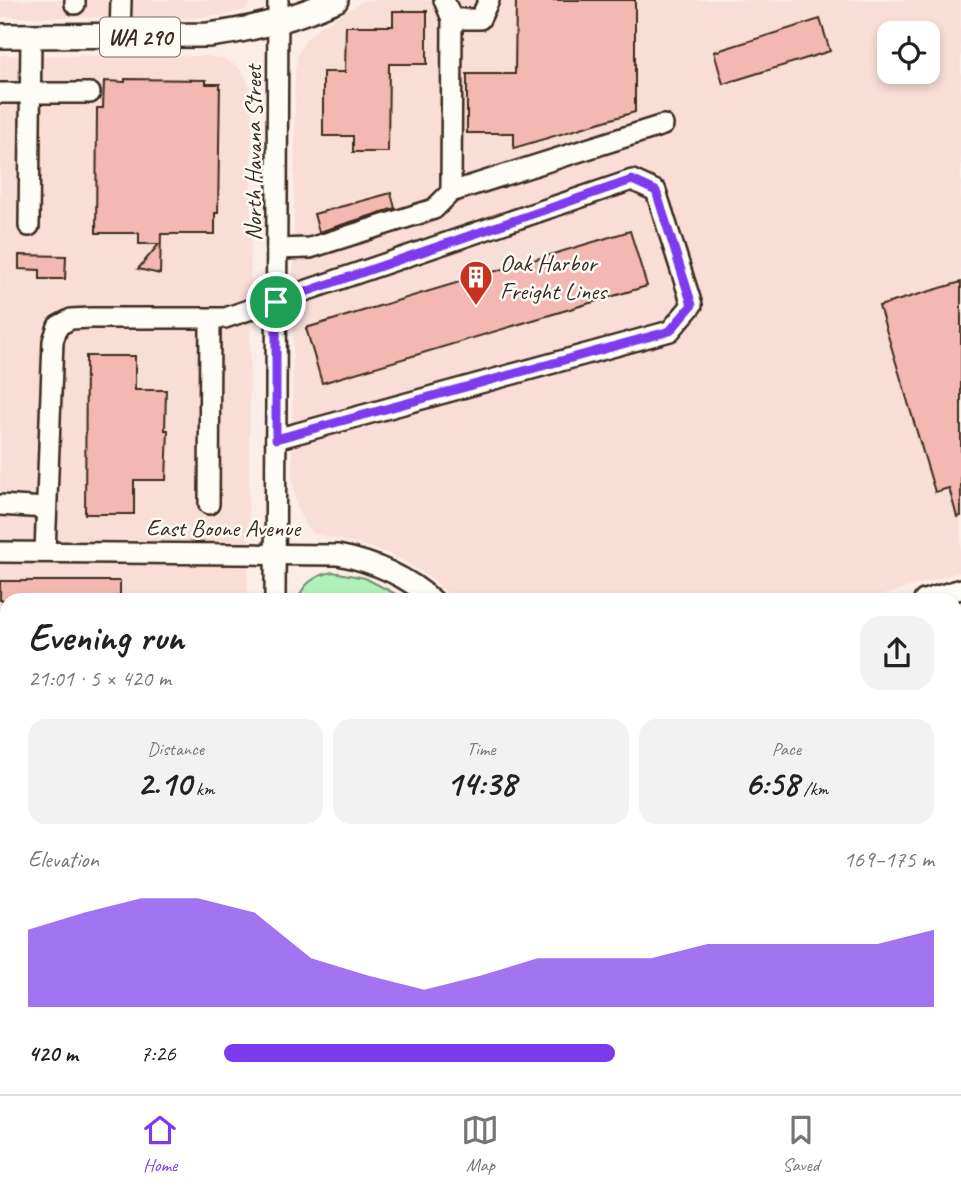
<!DOCTYPE html>
<html lang="en">
<head>
<meta charset="utf-8">
<style>
  :root { --surface:#fff; --page:#f2f2f2; --text:#222; --muted:#767676; --line:#e0e0e0; --accent:#7c3aed }
  body { margin:0; font-family:Caveat,sans-serif; background:var(--page); color:var(--text); height:100vh; display:flex; flex-direction:column; font-size:26px; white-space:nowrap }
  * { box-sizing:border-box; margin:0 }
  p { font-size:23px; color:var(--muted) }
  .icon { flex:none; width:38px; height:38px; fill:none; stroke:currentColor; stroke-width:2; stroke-linecap:round; stroke-linejoin:round }
  .map { position:relative; flex:1; overflow:hidden }
  .side { position:absolute; left:0px; top:593px; width:962px; height:502px; display:flex; flex-direction:column; background:var(--surface); border-radius:21px 21px 0 0; box-shadow:0 4px 10px #0003 }
  .side>* { flex:none }
  .controls { position:absolute; left:877px; top:21px; display:grid; gap:14px }
  .controls a { display:grid; place-items:center; width:63px; height:63px; border-radius:14px; background:var(--surface); box-shadow:0 4px 10px #0003; font-size:35px }
  .pin { position:absolute; display:grid; place-items:center; width:60px; height:60px; color:#fff; margin:-30px; border:4px solid #fff; border-radius:50%; box-shadow:0 2px 7px #0007 }
  .round { display:grid; place-items:center; flex:none; width:74px; height:74px; border-radius:21px; background:var(--page) }
  .summary { display:flex; align-items:center; justify-content:space-between; height:119px; padding:0 28px }
  h1 { font-size:38px; font-weight:700; line-height:52px }
  .figures { display:grid; grid-template-columns:repeat(3,1fr); gap:10px; height:119px; padding:7px 28px }
  .figures div { display:grid; align-content:center; border-radius:18px; background:var(--page); text-align:center }
  .figures b { font-size:35px; font-weight:700 }
  .figures small { font-size:19px; font-weight:400 }
  .figures p { font-size:19px }
  .chart { height:196px; padding:14px 28px }
  .chart p { display:flex; justify-content:space-between }
  .chart svg { width:100%; height:126px; margin-top:7px; fill:var(--accent); opacity:.7 }
  ul { padding:0 28px; list-style:none; font-size:23px }
  li { display:grid; grid-template-columns:112px 84px 1fr; align-items:center; height:52px }
  li i { height:18px; border-radius:9px; background:var(--accent) }
  .tab-bar { display:flex; justify-content:space-around; align-items:center; height:98px; border-top:2px solid var(--line); background:var(--surface); font-size:19px; color:var(--muted) }
  .tab-bar a { display:grid; justify-items:center; gap:4px }
  .tab-bar .current { color:var(--accent) }
  .map>svg:first-child { display:block }
  .built { fill:#f9ded8; fill-rule:evenodd }
  .green { fill:#b0f1b9; stroke:#768e6c; stroke-width:2 }
  .building { fill:#f4b8b2; stroke:#3b2a1e; stroke-width:2 }
  .lines { fill:none; stroke-linecap:round; stroke-linejoin:round }
  .minor-casing { stroke:#3b2a1e; stroke-width:24 }
  .major-casing { stroke:#3b2a1e; stroke-width:28 }
  .minor { stroke:#fdfcf7; stroke-width:19 }
  .major { stroke:#fdfcf7; stroke-width:23 }
  .rail-casing { stroke:#3b2a1e; stroke-width:8 }
  .rail { stroke:#fdfcf7; stroke-width:5; stroke-dasharray:16; stroke-linecap:butt }
  .minor-bridge-casing { stroke:#3b2a1e; stroke-width:24; stroke-linecap:butt }
  .minor-bridge { stroke:#fdfcf7; stroke-width:19 }
  .route-casing { stroke:#fff; stroke-width:14 }
  .route { stroke:#7c3aed; stroke-width:9 }
  .labels { text-anchor:middle; stroke-width:5; stroke-linejoin:round; paint-order:stroke }
  .shield { fill:#fdfcf7; stroke:#75695f; stroke-width:2 }
  .shield-label { font-size:23px; font-weight:bold; fill:#3b2a1e }
  .street-label { font-size:24px; fill:#3b2a1e; stroke:#fdfcf7 }
  .poi-label { font-size:24px; fill:#3b2a1e; stroke:#fdfcf7; text-anchor:start }
</style>
</head>
<body>
<div class="map">
<svg width="961" height="1094" viewBox="0 0 961 1094">
  <rect width="100%" height="100%" fill="#fbeee9"/>
  <filter id="ink" filterUnits="userSpaceOnUse"><feTurbulence type="fractalNoise" baseFrequency=".0143" numOctaves="2"/><feDisplacementMap in="SourceGraphic" scale="14" xChannelSelector="R" yChannelSelector="G"/><feConvolveMatrix kernelMatrix="1 2 1 2 8 2 1 2 1" color-interpolation-filters="sRGB"/></filter>
  <g filter="url(#ink)">
    <g class="built">
      <path d="M0 0H253L246 10 220 16 192 18 0 17Z"/>
      <path d="M365 0H961V572L867 600H454L431 578 394 556 369 547 314 534 305 525 296 505 292 476 295 71 298 54 306 39 319 27ZM889 33H928V72H889Z"/>
      <path d="M0 55 206 56 222 58 237 66 247 79 252 96 248 600H7V1088H956V607L961 605V1094H0Z"/>
    </g>
    <path class="green" d="M333 572 365 578 407 600H298C303 583 316 575 333 572Z"/>
    <g class="building">
      <path d="M516 0H635V112L514 148V133H467V74H515Z"/>
      <path d="M393 11H427V64H389L388 152H353V136H323V72H345L346 26H393Z"/>
      <path d="M820 19 830 51 723 84 714 52Z"/>
      <path d="M125 79 206 80V84H220L218 213H215V234H161L160 274 138 269 159 244H139V233H96L97 108H103L104 81 125 82Z"/>
      <path d="M391 193 395 208 319 232 314 214Z"/>
      <path d="M630 231 647 286 322 383 306 328Z"/>
      <path d="M19 255 66 256 65 279H40V270L19 269Z"/>
      <path d="M961 282V516L957 517 949 488 935 492 879 306Z"/>
      <path d="M86 356H135V390H166L165 430H168L166 480H134V514H85Z"/>
      <rect x="0" y="581" width="120" height="19"/>
    </g>
    <g class="lines">
      <defs>
        <g id="minor">
          <path d="M75 0V4"/>
          <path d="M444 0 452 19"/>
          <path d="M120 37 121 0"/>
          <path d="M0 93H90"/>
          <path d="M451 192 452 19H480L489 0"/>
          <path d="M29 226 31 36"/>
          <path d="M277 249 310 248 434 209 451 192 663 125"/>
          <path d="M209 504 210 320"/>
          <path d="M0 505 45 508"/>
          <path d="M0 552 338 555C374 562 405 575 433 600"/>
          <path d="M45 552 53 341 58 326 71 319 91 318H225L632 180 656 191 692 305 670 331 276 439"/>
          <path d="M275 600 278 0"/>
          <path d="M924 600 961 589"/>
          <path d="M956 721 961 718"/>
          <path d="M0 916 7 913"/>
        </g>
        <path id="major" d="M0 36 208 35C252 30 295 18 336 0"/>
      </defs>
      <use href="#minor" class="minor-casing"/>
      <use href="#major" class="major-casing"/>
      <use href="#minor" class="minor"/>
      <use href="#major" class="major"/>
      <defs>
        <g id="rail">
          <path d="M956 877 961 875"/>
          <path d="M956 895 961 894"/>
          <path d="M956 907 961 906"/>
          <path d="M197 1094 220 1088"/>
          <path d="M269 1094 292 1088"/>
        </g>
      </defs>
      <use href="#rail" class="rail-casing"/>
      <use href="#rail" class="rail"/>
      <defs>
        <path id="minor-bridge" d="M272 1094V1088"/>
      </defs>
      <use href="#minor-bridge" class="minor-bridge-casing"/>
      <use href="#minor-bridge" class="minor-bridge"/>
    </g>
  </g>
  <g class="lines" filter="url(#ink)">
    <defs>
      <path id="route" d="M632 180 656 191 692 305 670 331 276 439V302Z"/>
    </defs>
    <use href="#route" class="route-casing"/>
    <use href="#route" class="route"/>
  </g>
  <defs>
    <symbol id="building-pin" viewBox="-11 -11 22 30"><path d="M0 17L-7.5 6A9.5 9.5 0 1 1 7.5 6Z" fill="#c8321e" stroke="#fdfcf7"/><path d="M-4-6H4V6H1V3H-1V6H-4ZM-2.5-4.3h1.7v1.8h-1.7ZM.8-4.3h1.7v1.8H.8ZM-2.5-1h1.7V.8h-1.7ZM.8-1h1.7V.8H.8Z" fill="#fff"/></symbol>
  </defs>
  <g fill-rule="evenodd">
    <use href="#building-pin" x="457" y="258" width="38" height="52"/>
  </g>
  <g class="labels">
    <rect class="shield" x="100" y="17.5" width="80" height="39" rx="5"/>
    <g class="shield-label">
      <text x="140" y="45">WA 290</text>
    </g>
    <g class="street-label">
      <text transform="translate(253 153) rotate(-90)" y="8">North Havana Street</text>
      <text x="223" y="536">East Boone Avenue</text>
    </g>
    <g class="poi-label">
      <text x="500" y="271">Oak Harbor<tspan x="500" dy="28">Freight Lines</tspan></text>
    </g>
  </g>
</svg>
<div class="controls">
<a><svg class="icon" aria-label="locate" viewBox="0 0 24 24"><circle cx="12" cy="12" r="6"/><path d="M12 2v4M12 18v4M2 12h4M18 12h4"/></svg></a>
</div>
<div class="pin" style="left:276px;top:302px;background:#1e9e55"><svg class="icon" aria-label="arrive" viewBox="0 0 24 24"><path d="M6 21V4h12l-3 4 3 4H6"/></svg></div>
<section class="side">
<div class="summary"><div><h1>Evening run</h1><p>21:01 · 5 × 420 m</p></div><a class="round"><svg class="icon" aria-label="share" viewBox="0 0 24 24"><path d="M12 15V3M7 8l5-5 5 5M5 13v7h14v-7"/></svg></a></div>
<div class="figures">
<div><p>Distance</p><b>2.10<small> km</small></b></div>
<div><p>Time</p><b>14:38</b></div>
<div><p>Pace</p><b>6:58<small> /km</small></b></div>
</div>
<div class="chart"><p><span>Elevation</span>169–175 m</p>
<svg viewBox="0 0 160 44" preserveAspectRatio="none"><path d="M0 44V17L10 11L20 6L30 6L40 11L50 27L60 33L70 38L80 33L90 27L100 27L110 27L120 22L130 22L140 22L150 22L160 17V44z"/></svg>
</div>
<ul>
<li><b>420 m</b>7:26<i style="width:55%"></i></li>
</ul>
</section>
</div>
<nav class="tab-bar">
<a class="current"><svg class="icon" aria-label="home" viewBox="0 0 24 24"><path d="M3 11l9-7 9 7M6 9v11h12V9"/></svg>Home</a>
<a><svg class="icon" aria-label="map" viewBox="0 0 24 24"><path d="M3 6l6-2 6 2 6-2v14l-6 2-6-2-6 2zM9 4v14M15 6v14"/></svg>Map</a>
<a><svg class="icon" aria-label="saved" viewBox="0 0 24 24"><path d="M7 4h10v16l-5-4-5 4z"/></svg>Saved</a>
</nav>
</body>
</html>
